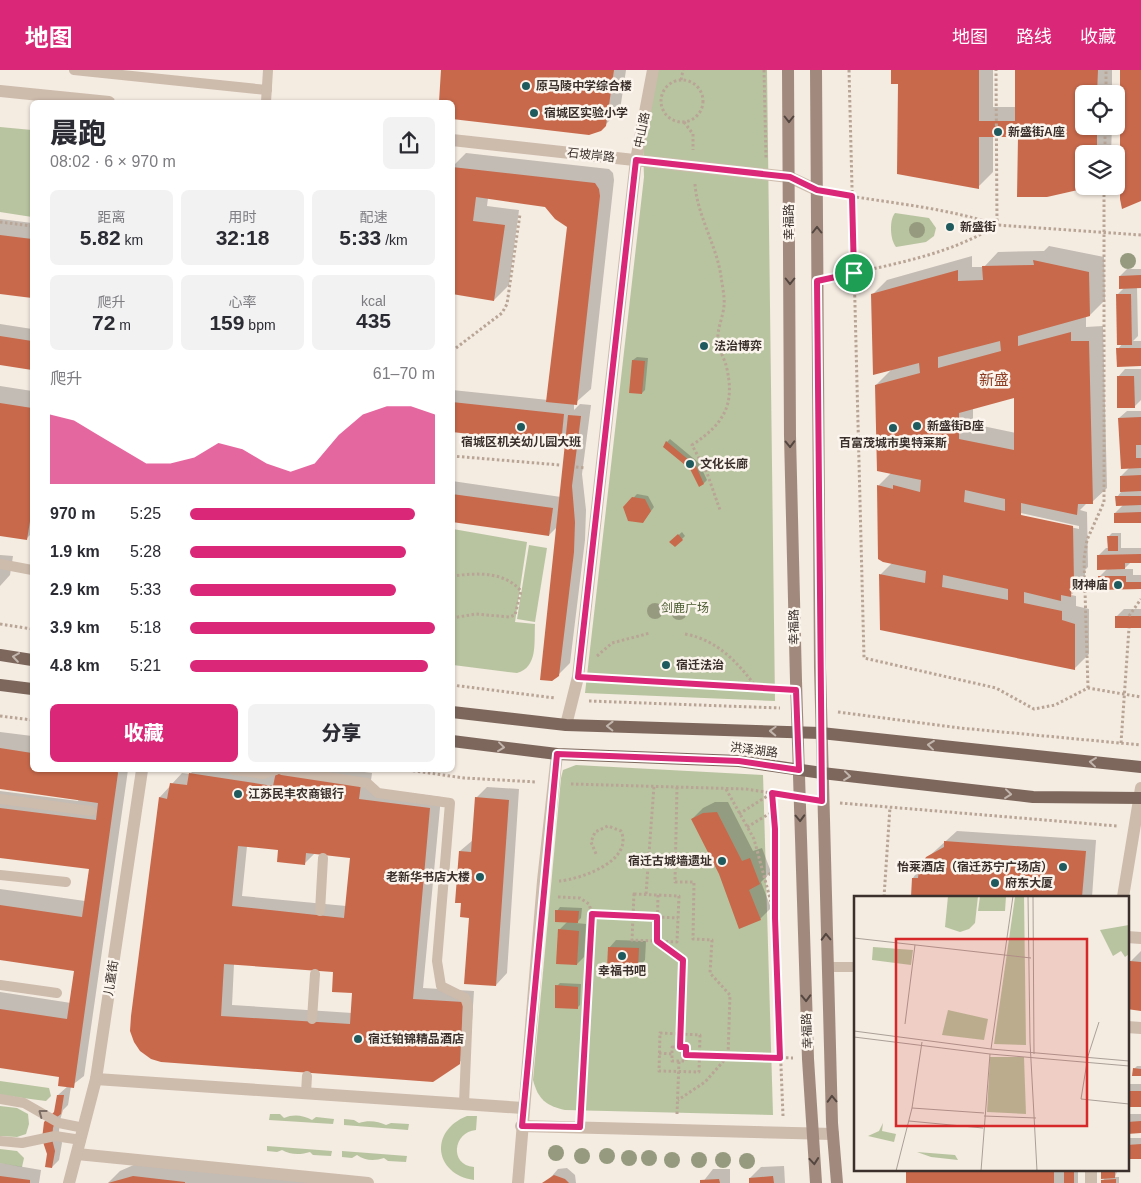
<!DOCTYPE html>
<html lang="zh">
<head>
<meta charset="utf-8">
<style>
  :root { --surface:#fff; --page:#f2f2f3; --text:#2b2b33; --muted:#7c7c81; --accent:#db2777 }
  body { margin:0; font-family:Arial,"Noto Sans SC",sans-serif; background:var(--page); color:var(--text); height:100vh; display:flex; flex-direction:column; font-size:19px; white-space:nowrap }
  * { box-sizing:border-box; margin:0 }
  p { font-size:16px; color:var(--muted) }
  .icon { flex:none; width:28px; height:28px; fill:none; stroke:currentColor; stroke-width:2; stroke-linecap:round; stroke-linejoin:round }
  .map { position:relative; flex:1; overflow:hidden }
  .side { position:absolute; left:30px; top:30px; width:425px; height:672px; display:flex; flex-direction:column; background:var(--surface); border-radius:8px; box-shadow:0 1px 4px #0004 }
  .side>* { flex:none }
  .tools { position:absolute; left:1075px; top:15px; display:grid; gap:10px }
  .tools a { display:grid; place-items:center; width:50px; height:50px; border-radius:8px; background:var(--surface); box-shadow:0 1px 4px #0004; font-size:25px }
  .pin { position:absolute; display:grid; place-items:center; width:42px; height:42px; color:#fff; margin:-21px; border:2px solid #fff; border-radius:50%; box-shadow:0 1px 5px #0007 }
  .round { display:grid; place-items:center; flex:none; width:52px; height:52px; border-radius:8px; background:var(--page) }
  .head { display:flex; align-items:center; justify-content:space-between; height:85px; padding:0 20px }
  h1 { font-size:28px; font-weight:800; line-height:38px }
  .figures { display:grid; grid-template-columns:repeat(3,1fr); gap:8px; height:85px; padding:5px 20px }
  .figures div { display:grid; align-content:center; border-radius:8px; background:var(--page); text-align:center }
  .figures b { font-size:21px; font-weight:800 }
  .figures small { font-size:14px; font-weight:400 }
  .figures p { font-size:14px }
  .chart { height:140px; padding:10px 20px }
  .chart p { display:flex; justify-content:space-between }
  .chart svg { width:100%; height:90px; margin-top:5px; fill:var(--accent); opacity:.7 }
  .action { display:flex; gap:10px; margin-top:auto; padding:10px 20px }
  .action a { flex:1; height:58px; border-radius:8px; background:var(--accent); color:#fff; font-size:20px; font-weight:800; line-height:58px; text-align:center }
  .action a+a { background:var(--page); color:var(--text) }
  ul { padding:0 20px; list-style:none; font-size:16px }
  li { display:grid; grid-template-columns:80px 60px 1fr; align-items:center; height:38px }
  li i { height:12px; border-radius:6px; background:var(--accent) }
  header { display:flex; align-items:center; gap:30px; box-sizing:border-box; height:70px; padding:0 25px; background:var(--accent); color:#fff }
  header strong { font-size:24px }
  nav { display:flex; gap:28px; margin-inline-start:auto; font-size:18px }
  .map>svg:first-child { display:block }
  .green { fill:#b8c4a0 }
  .shadow { fill:#0003; fill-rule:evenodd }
  .building { fill:#c8694b; fill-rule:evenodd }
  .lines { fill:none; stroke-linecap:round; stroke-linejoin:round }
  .path { stroke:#b9a596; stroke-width:3; stroke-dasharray:2.5 2.5; stroke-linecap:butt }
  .service { stroke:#cdbbac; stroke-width:10 }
  .pedestrian { stroke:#cdbbac; stroke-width:12 }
  .minor { stroke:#cdbbac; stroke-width:12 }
  .secondary { stroke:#a18a7d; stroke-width:12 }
  .primary { stroke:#7d675c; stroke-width:12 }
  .tree { fill:#969b7f }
  .oneway { stroke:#544640 }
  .oneway2 { stroke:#c2b5ac }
  .oneway3 { stroke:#7d6f65 }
  .route-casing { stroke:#fff; stroke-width:10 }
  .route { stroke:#db2777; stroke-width:6 }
  .poi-dot { fill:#1f5a5e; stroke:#fbf5ee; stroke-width:2 }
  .labels { text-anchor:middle; stroke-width:5; stroke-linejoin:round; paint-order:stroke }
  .poi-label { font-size:12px; font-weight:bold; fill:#3b302b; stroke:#fbf5ee; text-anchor:start }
  .street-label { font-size:12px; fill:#3b302b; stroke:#fbf5ee }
  .park-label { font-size:12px; fill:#4a5a2e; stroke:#fbf5ee }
  .quarter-label { font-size:15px; fill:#8c3b22; stroke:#fbf5ee }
  .inset-road { fill:none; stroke:#aaa098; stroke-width:1 }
  .view { fill:#d62828; fill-opacity:0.15; stroke:#d62828; stroke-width:2.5 }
  .inset-edge { fill:none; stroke:#3b302b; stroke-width:2.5 }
</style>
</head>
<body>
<header>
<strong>地图</strong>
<nav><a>地图</a><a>路线</a><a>收藏</a></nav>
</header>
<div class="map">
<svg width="1141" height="1113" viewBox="0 0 1141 1113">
  <rect width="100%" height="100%" fill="#f4ebe1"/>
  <g class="green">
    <path d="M658 0H767L775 631 585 623 644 107 643 76Z"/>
    <path d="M0 57 32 60V147L0 142Z"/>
    <path d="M895 143 929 148 936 158 934 166 926 172 896 177C890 170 889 150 895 143Z"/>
    <path d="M453 459 527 472 515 552 535 554C534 573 538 597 517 603L453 595Z"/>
    <path d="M529 475 547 478 535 552 517 549Z"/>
    <path d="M576 695 763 705 773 1045 565 1040C546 1036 538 1029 533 1010L561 708 563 700Z"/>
    <path d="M0 1011 49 1018 51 1026 46 1031 0 1025Z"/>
    <path d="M0 1036 17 1038 28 1044 29 1054 26 1064 17 1067 0 1066Z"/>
    <path d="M270 1044H280L284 1048C293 1044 303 1045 312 1050L316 1047 334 1049 333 1054 269 1050Z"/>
    <path d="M467 1046H477L476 1060C453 1062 449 1095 474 1097V1110C434 1104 429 1061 467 1046Z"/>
    <path d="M344 1049 354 1050 359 1053C368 1050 378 1051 386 1055L391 1053 409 1054 408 1060 344 1055Z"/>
    <path d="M267 1076 332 1081 331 1086 313 1085 310 1082C301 1085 290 1085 282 1080L277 1082 267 1081Z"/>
    <path d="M0 1079 17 1081 24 1088 22 1097 0 1093Z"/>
    <path d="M342 1081 407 1086 406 1092 388 1091 384 1088C375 1091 365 1091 357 1085L352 1088 342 1087Z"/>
  </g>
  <g class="shadow">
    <path d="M443 0H626L620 40 600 60 452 32H440Z"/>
    <path d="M892 0H993V37H1017L1016 0H1112V24H1084V56H1112L1111 84H1084V116H1088L1047 125 1019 66H993V102L978 117Z"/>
    <path d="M466 83 609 99 613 103 614 110 591 319 574 334V340L580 334 591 335 582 404 586 440 585 470 570 593 558 605V456L549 465 452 451V411L561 427 567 366 560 373 452 361V320L548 330 568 156 546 136 488 128 487 136 519 140 509 215 494 230 452 223V97Z"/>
    <path d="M0 149 32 153V227L0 223Z"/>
    <path d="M1049 176 1104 187 1105 230 1090 245 1086 246V257L1103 256 1107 418 1092 432H1088L1080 440 1087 442 1088 497 1085 500V511L1071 525 1076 526V536L1089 539V584L1074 599 881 559V504L892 493 878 416 891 403 876 315 893 298 872 225 887 210 972 186V197H984L998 182 1044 181ZM1015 327 1016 363 973 354V338ZM1021 443 1079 456V459L1019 445Z"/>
    <path d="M1127 199H1141V217H1137L1138 266 1133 271H1141V295L1118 279 1123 273 1117 225 1125 217 1120 206Z"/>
    <path d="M0 254 32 259V299L0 294Z"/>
    <path d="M637 287 648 288 645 320 642 323 633 290Z"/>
    <path d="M1125 299H1141V330L1134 337 1118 307Z"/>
    <path d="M0 316 32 321V463L27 468 0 465Z"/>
    <path d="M1127 341H1141V452L1115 443 1124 434 1117 427 1121 422V406L1130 397 1119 348Z"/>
    <path d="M670 369 699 393 707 410 704 413 699 415 691 398 667 372Z"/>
    <path d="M637 424 648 426 654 437 643 452 625 437Z"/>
    <path d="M682 462 685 466 675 476 671 472Z"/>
    <path d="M1112 463H1121V478H1141V491L1131 492 1124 499H1133V505H1141V518L1099 507 1108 498 1098 486 1106 478H1109V466Z"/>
    <path d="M0 485 13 486 10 505 0 516Z"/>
    <path d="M1124 539H1141V557L1116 547Z"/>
    <path d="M0 662 32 666V700H128L84 1006 71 1016 68 1035 63 1040 60 1050 59 1061 62 1073 59 1090 52 1097 46 1096 55 1042 58 1025 68 1016 61 1006 0 997V922L71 933 76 900 0 889V819L85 831 90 797 0 786V721L78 731 79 729 0 718Z"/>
    <path d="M194 700H349L372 703 370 718 441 727 423 918 474 921 470 981 459 993 132 946 160 727 182 703 190 704ZM247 776 279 779 304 794 315 783 351 787 346 836 242 826ZM234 894 334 900 353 922 352 943 232 935Z"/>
    <path d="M487 717 519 719 507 903 496 915 470 847 460 781 473 770 476 728Z"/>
    <path d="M715 732H728L753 781 762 778 771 802 761 812 771 838 760 849 720 803 692 749 703 738Z"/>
    <path d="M957 761 1096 770 1092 827H912L913 808 927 788Z"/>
    <path d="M560 837 582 838 581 848 576 853 586 854 584 887 577 894 559 860 568 851 557 841Z"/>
    <path d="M616 870 646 871 645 890 638 898 609 878Z"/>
    <path d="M1141 881V940L1127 938 1131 891Z"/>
    <path d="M560 913 581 914 580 935 577 938 557 916Z"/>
    <path d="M1137 996H1141V1005L1134 999Z"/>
    <rect x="1127" y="1014" width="14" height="22"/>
    <rect x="1127" y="1044" width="14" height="18"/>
    <rect x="1127" y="1068" width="14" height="20"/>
    <path d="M0 1093 41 1100 39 1113H0Z"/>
    <path d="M136 1094 357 1113H108L120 1101Z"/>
    <path d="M784 1096 785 1113H750V1108L761 1097Z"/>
    <path d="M567 1098 575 1105 576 1113H546L558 1099Z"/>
    <path d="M713 1099H730V1113H702Z"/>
    <rect x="907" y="1099" width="171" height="14"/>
    <path d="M1102 1099H1118L1115 1107H1119V1113H1102L1105 1107Z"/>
  </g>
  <g class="building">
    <path d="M441 0H614L606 56 601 61 589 65 452 49V32H439Z"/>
    <path d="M891 0H979V51H1015V0H1098L1097 24H1084V56H1097V84H1084V116L1091 117 1047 127H1017L1018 67H979V119L897 104 898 14H891Z"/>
    <path d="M1120 0H1141V131L1122 139 1120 129Z"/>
    <path d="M452 97 595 113 599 119 600 126 577 335 546 332 567 157 555 149 545 137 476 127 473 151 505 155 494 231 452 224Z"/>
    <path d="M0 165 32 169V228L0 224Z"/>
    <path d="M1033 190 1089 202 1090 246 1018 266V276L1071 262V271H1089L1093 434H1078L1077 445 1021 433V445L1073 456 1074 513H1071V527L1061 525V531L1024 522V533L1062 541V550L1075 554V600L880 560 879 504 925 513 926 501 883 492 878 489 877 415 893 419V415L920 422 921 410 877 401 875 315 920 303 919 293 873 305 871 224 958 200V211L983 210 982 196 1034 195ZM1000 271 1001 281 938 298V287ZM1014 328V380L959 369V343ZM965 420 1005 429V441L964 432ZM943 505 1008 519V530L942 517Z"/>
    <path d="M1141 205V218L1119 219V206Z"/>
    <path d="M1116 224H1131L1132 275H1117Z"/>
    <path d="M0 266 32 271V300L0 295Z"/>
    <path d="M1116 278H1141V296L1117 297Z"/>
    <path d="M632 290 645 291 642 324 629 323Z"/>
    <path d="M1117 306H1134L1135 338H1117Z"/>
    <path d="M452 332 564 344 561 374 452 362Z"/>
    <path d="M0 333 32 338V439L27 470 0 466Z"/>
    <path d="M568 345 581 346 572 416 575 452 574 482 559 606 552 611 540 610Z"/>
    <path d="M1141 347V375H1136V388H1141V398L1121 399 1118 348Z"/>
    <path d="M666 371 696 396 704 414 699 417 690 399 663 377Z"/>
    <path d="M1141 405V421L1120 422V406Z"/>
    <path d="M452 424 553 438 549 466 452 452Z"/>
    <path d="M1115 426H1141V435L1116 436Z"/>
    <path d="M632 427 645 429 651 441 643 453 628 451 623 437Z"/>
    <path d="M1141 442V453H1114V443Z"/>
    <path d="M678 464 683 470 675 477 669 472Z"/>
    <path d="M1107 466H1118V481H1108Z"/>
    <path d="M1141 484V493H1125V499L1097 500V485Z"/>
    <path d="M1098 506H1126V512H1141V519L1098 520Z"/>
    <rect x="1115" y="546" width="26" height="12"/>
    <path d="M0 678 32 683V700H117L118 703 74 1018 58 1016 59 1007 0 998V939L67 949 74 901 0 890V835L82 847 89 799 0 788V738L96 750 98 733 0 719Z"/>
    <path d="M276 702 361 714 359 729 430 738 413 929 463 932 460 994 433 1012 161 992 151 989 140 981 134 972 130 961 131 946 159 727 167 729 170 713 187 715 189 703 273 716ZM238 776 278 780 277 792 305 795 306 783 350 788 344 848 232 836ZM224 894 333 902 332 922 352 923 350 954 221 946Z"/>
    <path d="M475 727 509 730 496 916 464 914 469 848 460 847 461 833H455L459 781 471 782Z"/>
    <path d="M717 742 742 791 750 788 760 814 749 820 761 850 739 859 719 804 691 749 703 743Z"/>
    <path d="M944 771 1086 781 1082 827H911L912 808H918L919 800 926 787 944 777Z"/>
    <path d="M555 840 579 841 578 853 555 852Z"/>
    <path d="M558 859 579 861 577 895 556 894Z"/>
    <path d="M608 877 639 878 638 899 607 898Z"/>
    <path d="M1130 891 1141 892V941L1127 939Z"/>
    <path d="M555 915 578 917V939L555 938Z"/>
    <path d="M1133 998 1141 999V1006H1132Z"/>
    <rect x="1127" y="1021" width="14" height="16"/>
    <path d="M57 1025H64L61 1044 56 1048 53 1058 52 1069 55 1081 52 1098 45 1097 47 1084 42 1069 44 1052 54 1042Z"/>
    <path d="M1141 1051V1063L1127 1064V1052Z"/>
    <path d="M1141 1074V1089H1127V1075Z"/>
    <rect x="906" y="1099" width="148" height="14"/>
    <rect x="1064" y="1099" width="10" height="14"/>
    <path d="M1101 1099H1115V1108L1101 1109Z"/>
    <path d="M554 1105 565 1109 569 1113H542Z"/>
    <path d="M0 1106 30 1110V1113H0Z"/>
    <path d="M133 1106 185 1112V1113H108Z"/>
    <path d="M773 1106 774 1113H749V1108Z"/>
    <path d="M719 1109 720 1113H700V1110Z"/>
    <path d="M1116 1109V1113H1101V1110Z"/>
  </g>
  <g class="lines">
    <g class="path">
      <path d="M764 0 766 89"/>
      <path d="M849 0 864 588 996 618 1034 639 1055 635 1088 618 1141 627"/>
      <path d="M681 10 683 0"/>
      <circle cx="682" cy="31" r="21"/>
      <path d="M1106 24V0"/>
      <path d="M684 52 693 64V80"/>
      <path d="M1105 84V56"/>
      <path d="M695 114C697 145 716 174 721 206 722 215 725 227 724 236 723 247 717 259 718 270 718 278 724 288 726 295 736 334 724 354 692 375L707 403 720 440"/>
      <path d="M832 123C887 133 944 137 997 155L1141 165"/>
      <path d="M0 152 32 156"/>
      <path d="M835 207C889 195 950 185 997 155L996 0"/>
      <path d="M452 281 502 243 507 234 520 144"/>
      <path d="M452 386 560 395"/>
      <path d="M576 397 585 398"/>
      <path d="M452 506C477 503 504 501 521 521L515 545 509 547 476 544 452 548"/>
      <path d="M1129 546 1141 529"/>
      <path d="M0 554 32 559"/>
      <path d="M685 564C718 570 738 593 757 618L781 619"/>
      <path d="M597 586 612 573 650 563"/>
      <path d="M593 608 757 618"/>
      <path d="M452 615 555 628"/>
      <path d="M1088 618 1084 489 1087 470 1104 432V116"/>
      <path d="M589 631 780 638"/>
      <path d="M838 642 960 658 1141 675"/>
      <path d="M0 646 32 650"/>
      <path d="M1121 673 1129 558"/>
      <path d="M408 700 464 708 537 712"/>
      <path d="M571 714 746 719 784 725"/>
      <path d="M677 717 675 812H694L693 869 712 870 710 903 730 925 728 986 705 1012 678 1030"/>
      <path d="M726 719 754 769 774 843"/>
      <path d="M840 733 1117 756"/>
      <path d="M739 744 772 723 775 759V848L783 1046"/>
      <path d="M747 757 774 741"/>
      <path d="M764 807 775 801"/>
      <path d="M559 811C581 809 634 791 621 761L608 756 595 762 591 772 597 786"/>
      <path d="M634 824 679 826 677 872 632 870Z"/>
      <path d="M646 824 654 716"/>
      <path d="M658 825 657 871 683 890 680 977"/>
      <path d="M558 827 580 828 589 834 592 844 581 1041"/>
      <path d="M884 827 890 737"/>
      <path d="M592 844 678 848"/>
      <path d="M660 963 700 965 699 1002 659 1001Z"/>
      <rect x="672" y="977" width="14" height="14"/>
      <path d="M659 983 672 984"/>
      <path d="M686 985 793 988"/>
      <path d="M677 1044 679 991"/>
    </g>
    <g class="service">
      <path d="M74 0 267 20"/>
      <path d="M266 32 268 0"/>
      <path d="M0 494 32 500"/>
      <path d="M233 700 263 704 276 700"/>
      <path d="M282 700 367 713 378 723 450 733 437 891 441 916 465 928 468 936 464 1034"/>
      <path d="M0 729 91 741"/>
      <path d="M0 805 66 812"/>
      <path d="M320 841 323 788"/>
      <path d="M827 897H855"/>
      <path d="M0 915 57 923"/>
      <path d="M312 949 315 904"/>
      <path d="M306 1023 307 1006"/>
      <path d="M0 1029 24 1033 59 1053 84 1058"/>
      <path d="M0 1071 22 1073 55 1066 81 1070"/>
    </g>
    <g class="pedestrian">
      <path d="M1127 867 1141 868"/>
      <path d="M1091 1099V1113"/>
    </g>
    <g class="minor">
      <path d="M0 21 109 32"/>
      <path d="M452 70 789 107 817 120"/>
      <path d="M566 655 578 607 636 90 653 0"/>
      <path d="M1123 827 1141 718"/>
      <path d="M1127 957 1141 958"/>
      <path d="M96 1009 523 1038"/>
      <path d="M521 1056 833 1064"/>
      <path d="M77 1084 368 1113"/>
      <path d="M69 1113 96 1009 142 700"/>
      <path d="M518 1113 543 811 557 684"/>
    </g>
    <g class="secondary">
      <path d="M788 0 790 366 796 611 808 989 816 1113"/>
      <path d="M816 0 820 598 832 1053 837 1113"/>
    </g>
    <g class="primary">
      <path d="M0 585 32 590"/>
      <path d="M0 615 32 619"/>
      <path d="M452 642 566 655 821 663 1141 697"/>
      <path d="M452 671 557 684 739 691 822 703 1033 727 1141 728"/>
    </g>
  </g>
  <g class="tree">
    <circle cx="917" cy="160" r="8"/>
    <circle cx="1128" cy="191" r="8"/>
    <circle cx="655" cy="541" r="8"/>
    <circle cx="679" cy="542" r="8"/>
    <circle cx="556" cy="1083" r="8"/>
    <circle cx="582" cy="1086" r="8"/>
    <circle cx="607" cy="1086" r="8"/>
    <circle cx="629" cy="1088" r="8"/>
    <circle cx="649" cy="1088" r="8"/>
    <circle cx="672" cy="1090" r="8"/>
    <circle cx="699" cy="1090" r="8"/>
    <circle cx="723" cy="1090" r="8"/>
    <circle cx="747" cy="1091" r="8"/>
  </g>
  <defs><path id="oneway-chevron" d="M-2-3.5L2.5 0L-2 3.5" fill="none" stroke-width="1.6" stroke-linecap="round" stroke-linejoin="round" transform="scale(1.25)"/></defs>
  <g class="oneway">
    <use href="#oneway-chevron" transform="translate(789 49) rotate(90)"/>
    <use href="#oneway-chevron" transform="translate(817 160) rotate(-90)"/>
    <use href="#oneway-chevron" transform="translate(790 211) rotate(90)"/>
    <use href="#oneway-chevron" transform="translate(790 374) rotate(89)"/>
    <use href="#oneway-chevron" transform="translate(800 748) rotate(88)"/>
    <use href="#oneway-chevron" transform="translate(826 867) rotate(-92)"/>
    <use href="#oneway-chevron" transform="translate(806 928) rotate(88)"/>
    <use href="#oneway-chevron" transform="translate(832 1029) rotate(-92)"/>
    <use href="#oneway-chevron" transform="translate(814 1091) rotate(85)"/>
  </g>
  <g class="oneway2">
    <use href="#oneway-chevron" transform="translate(16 587) rotate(-172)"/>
    <use href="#oneway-chevron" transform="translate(610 656) rotate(-179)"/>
    <use href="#oneway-chevron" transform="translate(773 661) rotate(-178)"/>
    <use href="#oneway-chevron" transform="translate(931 675) rotate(-174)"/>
    <use href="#oneway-chevron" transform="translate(501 677) rotate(7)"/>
    <use href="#oneway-chevron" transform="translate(1093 692) rotate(-174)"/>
    <use href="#oneway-chevron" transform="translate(847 706) rotate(6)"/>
    <use href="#oneway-chevron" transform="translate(1008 724) rotate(6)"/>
  </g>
  <use class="oneway3" href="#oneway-chevron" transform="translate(42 1043) rotate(-143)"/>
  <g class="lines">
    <defs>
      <path id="route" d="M636 90 790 107 817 120 852 126 854 203 817 211 822 731 772 723 775 759V848L780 988 686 985V977H680L683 890 657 871V847L592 844 580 1057 522 1056 557 684 739 691 799 700 796 620 578 607Z"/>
    </defs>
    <use href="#route" class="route-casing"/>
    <use href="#route" class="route"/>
  </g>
  <g class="poi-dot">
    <circle cx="526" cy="16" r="5"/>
    <circle cx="534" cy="43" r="5"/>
    <circle cx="998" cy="62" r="5"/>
    <circle cx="950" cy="157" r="5"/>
    <circle cx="704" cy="276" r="5"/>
    <circle cx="917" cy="356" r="5"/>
    <circle cx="521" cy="357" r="5"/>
    <circle cx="893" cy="358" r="5"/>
    <circle cx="690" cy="394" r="5"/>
    <circle cx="1118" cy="515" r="5"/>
    <circle cx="666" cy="595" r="5"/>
    <circle cx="238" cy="724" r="5"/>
    <circle cx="722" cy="791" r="5"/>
    <circle cx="1063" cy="797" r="5"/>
    <circle cx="480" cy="807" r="5"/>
    <circle cx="995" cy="813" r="5"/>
    <circle cx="622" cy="886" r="5"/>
    <circle cx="358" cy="969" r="5"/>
  </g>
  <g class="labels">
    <g class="poi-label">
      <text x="536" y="20">原马陵中学综合楼</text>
      <text x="544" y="47">宿城区实验小学</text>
      <text x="1008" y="66">新盛街A座</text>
      <text x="960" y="161">新盛街</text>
      <text x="714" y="280">法治博弈</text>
      <text x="927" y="360">新盛街B座</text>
      <text x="521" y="376" text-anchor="middle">宿城区机关幼儿园大班</text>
      <text x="893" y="377" text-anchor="middle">百富茂城市奥特莱斯</text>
      <text x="700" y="398">文化长廊</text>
      <text x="1108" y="519" text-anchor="end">财神庙</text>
      <text x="676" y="599">宿迁法治</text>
      <text x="248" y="728">江苏民丰农商银行</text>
      <text x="712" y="795" text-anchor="end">宿迁古城墙遗址</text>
      <text x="1053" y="801" text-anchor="end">怡莱酒店（宿迁苏宁广场店）</text>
      <text x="470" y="811" text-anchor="end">老新华书店大楼</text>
      <text x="1005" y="817">府东大厦</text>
      <text x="622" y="905" text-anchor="middle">幸福书吧</text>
      <text x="368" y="973">宿迁铂锦精品酒店</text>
    </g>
    <g class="street-label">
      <text transform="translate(642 60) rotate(-79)" y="4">中山路</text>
      <text transform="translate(591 85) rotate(6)" y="4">石坡岸路</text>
      <text transform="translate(789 152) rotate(-90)" y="4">幸福路</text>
      <text transform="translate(794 557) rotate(-91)" y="4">幸福路</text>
      <text transform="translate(754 680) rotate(7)" y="4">洪泽湖路</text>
      <text transform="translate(111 908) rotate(-81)" y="4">儿童街</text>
      <text transform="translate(807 961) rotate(-92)" y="4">幸福路</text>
    </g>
    <g class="park-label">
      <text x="685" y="542">剑鹿广场</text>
    </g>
    <g class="quarter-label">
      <text x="994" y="315">新盛</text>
    </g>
  </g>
  <g transform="translate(854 826)">
    <rect width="275" height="275" fill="#f4ebe1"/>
    <path d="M94 0H124L121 27 115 33 106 36 91 31ZM126 0H152L151 15H124ZM170 0 172 149 140 148 161 1ZM275 29V58L271 61 267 55 259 60 246 34ZM19 51 59 54 57 69 18 64ZM94 114 134 123 130 144 88 139ZM136 161H170L172 218 133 216ZM29 227 28 235 42 238 40 246 14 240 25 235ZM63 256 101 259 104 264 77 261Z" fill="#b8c4a0"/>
    <path class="inset-road" d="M174 0 176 146 183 275M179 0 180 158M0 42 177 62M245 126 234 160 227 203 275 208M51 128 61 49M0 135 137 153 275 165M0 141 136 158 275 170M137 153 159 0M58 212 130 217M130 220 182 222M55 225 129 232M42 275 58 212 68 146M127 275 136 158"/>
    <path class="view" d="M42 43H233V230H42Z"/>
    <rect width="275" height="275" class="inset-edge"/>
  </g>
</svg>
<div class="tools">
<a><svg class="icon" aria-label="locate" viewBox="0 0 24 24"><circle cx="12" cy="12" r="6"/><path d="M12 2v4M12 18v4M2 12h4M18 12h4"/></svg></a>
<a><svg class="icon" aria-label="layers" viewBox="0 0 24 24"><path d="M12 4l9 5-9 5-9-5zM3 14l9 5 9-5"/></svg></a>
</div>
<div class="pin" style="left:854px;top:203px;background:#1e9e55"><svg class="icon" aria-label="arrive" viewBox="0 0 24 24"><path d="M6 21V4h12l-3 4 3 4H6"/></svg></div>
<section class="side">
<div class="head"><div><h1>晨跑</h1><p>08:02 · 6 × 970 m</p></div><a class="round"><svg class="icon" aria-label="share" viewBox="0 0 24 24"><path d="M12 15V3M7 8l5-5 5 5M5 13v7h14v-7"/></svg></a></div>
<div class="figures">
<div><p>距离</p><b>5.82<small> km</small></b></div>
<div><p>用时</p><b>32:18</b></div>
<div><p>配速</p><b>5:33<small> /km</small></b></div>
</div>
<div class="figures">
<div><p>爬升</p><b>72<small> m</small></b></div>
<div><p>心率</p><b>159<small> bpm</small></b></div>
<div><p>kcal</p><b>435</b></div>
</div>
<div class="chart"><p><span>爬升</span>61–70 m</p>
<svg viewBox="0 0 160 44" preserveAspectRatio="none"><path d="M0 44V10L10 13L20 20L30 27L40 34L50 34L60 31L70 24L80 27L90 34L100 38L110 34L120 20L130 10L140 6L150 6L160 10V44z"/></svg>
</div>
<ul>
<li><b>970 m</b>5:25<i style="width:92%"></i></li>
<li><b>1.9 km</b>5:28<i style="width:88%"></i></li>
<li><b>2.9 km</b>5:33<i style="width:84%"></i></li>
<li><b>3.9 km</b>5:18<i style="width:100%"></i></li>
<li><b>4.8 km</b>5:21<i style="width:97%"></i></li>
</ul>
<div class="action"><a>收藏</a><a>分享</a></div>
</section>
</div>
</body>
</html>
